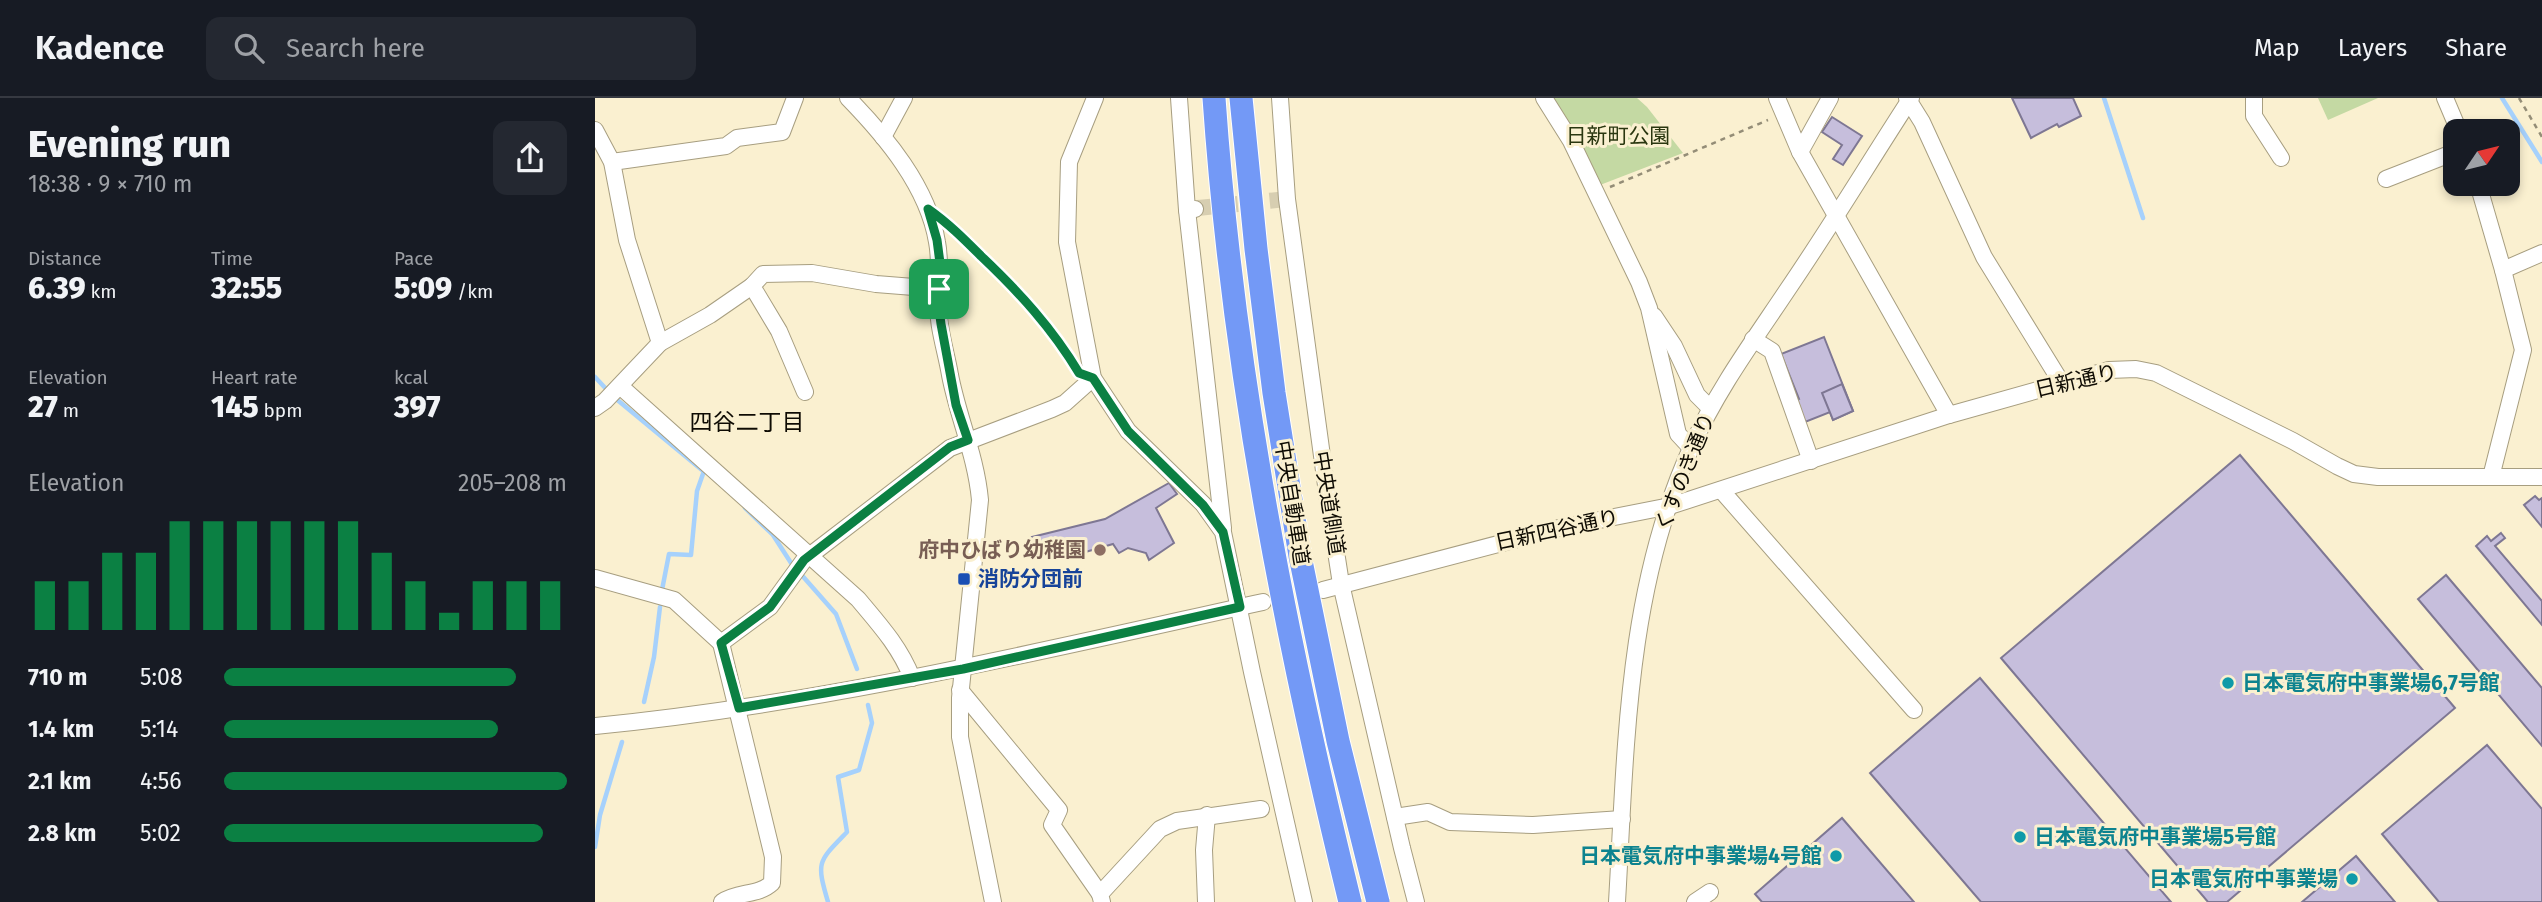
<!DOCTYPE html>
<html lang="en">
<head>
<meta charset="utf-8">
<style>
  :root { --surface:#171b24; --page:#242831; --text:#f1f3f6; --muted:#9ea1a6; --line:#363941; --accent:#0b8043 }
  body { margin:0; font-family:"Fira Sans","Noto Sans JP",sans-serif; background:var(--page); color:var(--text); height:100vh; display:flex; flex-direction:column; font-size:26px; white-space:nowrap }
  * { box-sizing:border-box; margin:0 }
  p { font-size:23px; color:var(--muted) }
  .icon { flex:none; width:38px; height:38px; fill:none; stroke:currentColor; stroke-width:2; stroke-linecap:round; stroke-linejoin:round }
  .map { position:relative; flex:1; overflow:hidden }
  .drawer { display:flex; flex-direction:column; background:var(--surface); width:595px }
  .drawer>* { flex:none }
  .needle { width:46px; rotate:55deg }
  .tools { position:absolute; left:1848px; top:21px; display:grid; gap:14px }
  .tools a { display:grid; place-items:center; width:77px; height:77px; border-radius:14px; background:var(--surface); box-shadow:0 4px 10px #0003; font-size:35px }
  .pin { position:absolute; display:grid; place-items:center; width:60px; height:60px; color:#fff; margin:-30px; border-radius:14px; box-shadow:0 4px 10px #0006 }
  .round { display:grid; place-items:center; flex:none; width:74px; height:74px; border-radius:14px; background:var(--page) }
  .headline { display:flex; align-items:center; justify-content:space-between; height:119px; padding:0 28px }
  h1 { font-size:38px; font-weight:800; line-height:52px }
  .figures { display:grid; grid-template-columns:repeat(3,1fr); gap:10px; height:119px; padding:7px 28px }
  .figures div { display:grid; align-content:center }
  .figures b { font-size:30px; font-weight:800 }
  .figures small { font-size:19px; font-weight:400 }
  .figures p { font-size:19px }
  .chart { height:196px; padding:14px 28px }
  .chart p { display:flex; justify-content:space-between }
  .chart svg { width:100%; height:126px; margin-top:7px; stroke:var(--accent); stroke-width:6 }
  ul { padding:0 28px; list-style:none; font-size:23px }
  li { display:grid; grid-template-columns:112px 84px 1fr; align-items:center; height:52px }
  li i { height:18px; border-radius:9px; background:var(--accent) }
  header { display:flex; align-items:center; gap:42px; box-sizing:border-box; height:98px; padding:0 35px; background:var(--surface); border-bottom:2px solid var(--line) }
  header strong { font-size:33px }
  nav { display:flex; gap:38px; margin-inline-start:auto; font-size:24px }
  .search { width:490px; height:63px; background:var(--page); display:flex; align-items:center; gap:18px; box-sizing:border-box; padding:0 24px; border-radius:14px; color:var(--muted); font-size:26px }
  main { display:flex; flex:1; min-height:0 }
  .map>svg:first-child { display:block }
  .green { fill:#c4d9a3 }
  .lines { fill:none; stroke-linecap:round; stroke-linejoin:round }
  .stream { stroke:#a6d1fc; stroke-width:4.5 }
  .building { fill:#c6bedc; stroke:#7e7793; stroke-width:2 }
  .minor-tunnel { stroke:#d7ceb1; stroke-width:16; stroke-dasharray:16 8; stroke-linecap:butt }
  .minor-casing { stroke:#a79e80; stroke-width:18 }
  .path { stroke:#948d77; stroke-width:2.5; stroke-dasharray:5 5; stroke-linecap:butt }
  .minor { stroke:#fff; stroke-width:16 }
  .highway-bridge-casing { stroke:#fff; stroke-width:25; stroke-linecap:butt }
  .highway-bridge { stroke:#7399f6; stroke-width:23 }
  .route-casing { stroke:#fff; stroke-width:14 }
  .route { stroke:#0b8043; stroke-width:9 }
  .education-dot { fill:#8d6e63; stroke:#faf0d0; stroke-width:2.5 }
  .transit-dot { fill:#1a4fb4; stroke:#faf0d0; stroke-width:2.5 }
  .culture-dot { fill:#0f9aa8; stroke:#faf0d0; stroke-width:2.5 }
  .labels { text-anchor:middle; stroke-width:6; stroke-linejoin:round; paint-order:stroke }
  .park-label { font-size:21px; fill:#2a3710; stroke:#faf0d0 }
  .street-label { font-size:21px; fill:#0e0b03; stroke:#faf0d0 }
  .education-label { font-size:21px; font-weight:bold; fill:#785e54; stroke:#faf0d0; text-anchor:end }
  .transit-label { font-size:21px; font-weight:bold; fill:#164399; stroke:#faf0d0; text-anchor:start }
  .culture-label { font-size:21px; font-weight:bold; fill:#0d838f; stroke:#faf0d0; text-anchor:start }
  .neighbourhood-label { font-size:23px; fill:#0e0b03; stroke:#faf0d0 }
</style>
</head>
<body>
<header>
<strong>Kadence</strong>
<div class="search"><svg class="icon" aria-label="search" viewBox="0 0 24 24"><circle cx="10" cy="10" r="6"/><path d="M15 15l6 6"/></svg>Search here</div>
<nav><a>Map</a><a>Layers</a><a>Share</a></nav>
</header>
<main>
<section class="drawer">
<div class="headline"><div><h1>Evening run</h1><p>18:38 · 9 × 710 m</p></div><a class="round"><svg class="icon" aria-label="share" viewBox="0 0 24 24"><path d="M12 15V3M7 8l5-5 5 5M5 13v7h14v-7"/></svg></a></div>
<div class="figures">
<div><p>Distance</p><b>6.39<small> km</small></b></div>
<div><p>Time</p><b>32:55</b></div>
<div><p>Pace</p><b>5:09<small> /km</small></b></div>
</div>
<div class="figures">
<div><p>Elevation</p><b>27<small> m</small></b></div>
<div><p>Heart rate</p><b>145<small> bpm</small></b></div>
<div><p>kcal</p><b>397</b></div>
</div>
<div class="chart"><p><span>Elevation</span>205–208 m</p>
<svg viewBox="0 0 160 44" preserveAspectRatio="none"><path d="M5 44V27M15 44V27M25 44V17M35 44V17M45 44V6M55 44V6M65 44V6M75 44V6M85 44V6M95 44V6M105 44V17M115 44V27M125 44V38M135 44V27M145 44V27M155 44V27"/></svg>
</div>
<ul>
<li><b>710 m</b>5:08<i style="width:85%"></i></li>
<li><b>1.4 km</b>5:14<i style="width:80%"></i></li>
<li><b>2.1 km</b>4:56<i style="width:100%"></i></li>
<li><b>2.8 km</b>5:02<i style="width:93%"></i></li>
</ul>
</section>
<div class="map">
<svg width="1947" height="804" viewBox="0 0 1947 804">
  <rect width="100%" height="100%" fill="#faf0d0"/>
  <g class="green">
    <path d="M956 0H1042L1052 9 1088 55 1005 87Z"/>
    <path d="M1723 0H1783L1733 22Z"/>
  </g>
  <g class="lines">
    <g class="stream">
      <path d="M1509 0 1548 120"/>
      <path d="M1907 0 1947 64"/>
      <path d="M0 279 13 293"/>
      <path d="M20 300 107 372"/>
      <path d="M150 410 178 437 198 468"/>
      <path d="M204 474 241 516 262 571"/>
      <path d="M67 492 74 456 96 457 102 393 109 373"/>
      <path d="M49 604 59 559 65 509"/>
      <path d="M0 749 5 717 27 644"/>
      <path d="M233 804C221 763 223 764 252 734L243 679 264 672 277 625 273 607"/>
    </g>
  </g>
  <g class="building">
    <path d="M1417 0H1478L1486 18 1464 29 1462 26 1436 40Z"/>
    <path d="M1237 19 1267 38 1248 67 1238 61 1247 47 1227 34Z"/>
    <path d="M1229 239 1258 313 1238 322 1235 314 1210 324 1201 302 1204 301 1186 256Z"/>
    <path d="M1247 286 1258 313 1238 322 1227 295Z"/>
    <path d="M1645 357 1860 610 1632 804H1613L1406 560Z"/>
    <path d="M574 385 582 396 561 410 579 445 554 462 551 455 533 450 524 455 518 446 463 462 443 456 437 439 510 421Z"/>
    <path d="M1940 398 1944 402 1947 400V429L1929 407Z"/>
    <path d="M1906 435 1910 440 1900 448 1947 503V527L1881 448 1892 438 1896 443Z"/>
    <path d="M1851 477 1947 590V648L1823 501Z"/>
    <path d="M1385 580 1576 804H1386L1275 675Z"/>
    <path d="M1892 647 1947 711V804H1844L1787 736Z"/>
    <path d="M1247 720 1319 804H1167L1160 796Z"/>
    <path d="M1761 758 1800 804H1707Z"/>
  </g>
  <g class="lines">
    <path class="minor-tunnel" d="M603 110 692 101"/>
    <defs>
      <g id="minor">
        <path d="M253 0C291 39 333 89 342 144 346 164 343 183 343 203 342 227 351 253 355 277 363 319 381 358 385 402L365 600V639L398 804"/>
        <path d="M500 0 474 64 472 144 498 280 533 333 608 406 628 434 657 574 709 804"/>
        <path d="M584 0 592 112 600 111"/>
        <path d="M685 0 692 101 733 402 746 486 807 750 821 804"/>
        <path d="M949 0 976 43 1044 184 1054 210 1083 336 1096 350"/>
        <path d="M1182 0 1205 54 1354 317"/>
        <path d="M1312 0 1327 24 1389 159 1466 284"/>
        <path d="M1659 0V18L1686 60"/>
        <path d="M1850 0 1864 33"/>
        <path d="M0 32 17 64 32 142 65 245"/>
        <path d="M288 39 309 0"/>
        <path d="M1205 54 1235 0"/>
        <path d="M17 64 131 48 142 40 187 34 200 0"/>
        <path d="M1791 81 1860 54"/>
        <path d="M1883 86 1908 172 1928 252 1896 379"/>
        <path d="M592 112 628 430"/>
        <path d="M1908 172 1947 155"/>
        <path d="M1059 218 1079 248 1102 297 1115 310"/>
        <path d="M1158 241 1177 253 1216 363"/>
        <path d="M25 288 263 501C284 526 305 549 317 580"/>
        <path d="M210 294 184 233 157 188 168 176 217 175 281 186 344 191"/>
        <path d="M0 310 10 303 65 245 115 217 157 188"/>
        <path d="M1126 392 1319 612"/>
        <path d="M0 480 79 502 126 545"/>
        <path d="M728 492 964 430 1075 408 1354 317 1514 272 1541 271 1561 275 1698 343 1742 368 1759 376 1783 379H1947"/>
        <path d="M365 592 464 712 457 727 505 796"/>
        <path d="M0 628C226 606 446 553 668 504"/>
        <path d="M800 719 833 714 855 724 938 727 1027 721"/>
        <path d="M127 804C143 793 163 798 177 785L178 759 126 545 175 509 209 462 355 350 457 311 470 305 498 280"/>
        <path d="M507 804 505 796 565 731 582 723 666 711"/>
        <path d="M611 804 609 752 612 717"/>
        <path d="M1022 804C1031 650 1031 492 1097 348 1122 292 1159 242 1193 191 1236 128 1275 63 1316 0"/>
        <path d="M1100 804 1115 794"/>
      </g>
    </defs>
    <use href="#minor" class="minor-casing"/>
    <g class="path">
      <path d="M1924 0 1947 39"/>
      <path d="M1015 89 1173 22"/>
      <path d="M353 125 424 195 465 243 479 266"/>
    </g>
    <use href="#minor" class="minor"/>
    <defs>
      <g id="highway-bridge">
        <path d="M619 0C638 272 690 539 755 804"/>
        <path d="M646 0 661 151 679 295 705 458 743 643 783 804"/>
      </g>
    </defs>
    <use href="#highway-bridge" class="highway-bridge-casing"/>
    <use href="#highway-bridge" class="highway-bridge"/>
  </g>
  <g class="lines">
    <defs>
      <path id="route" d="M333 111C353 125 369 141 386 158 424 194 457 230 484 275L498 280 533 333 608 407 628 434 645 509 368 571 144 610 126 545 175 509 209 462 355 349 373 342 361 307 346 226 343 204 345 165 342 142Z"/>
    </defs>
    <use href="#route" class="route-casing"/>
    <use href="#route" class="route"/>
  </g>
  <circle class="education-dot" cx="505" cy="452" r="7"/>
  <rect class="transit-dot" x="362" y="474" width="14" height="14" rx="3.5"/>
  <g class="culture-dot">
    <circle cx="1633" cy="585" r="7"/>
    <circle cx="1425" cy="739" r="7"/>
    <circle cx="1241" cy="758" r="7"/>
    <circle cx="1757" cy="781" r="7"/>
  </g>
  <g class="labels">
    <g class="park-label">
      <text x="1023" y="45">日新町公園</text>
    </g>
    <g class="street-label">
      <text transform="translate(1481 283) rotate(-13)" y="7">日新通り</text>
      <text transform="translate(1090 374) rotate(-68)" y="7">くすのき通り</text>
      <text transform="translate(697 405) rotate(81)" y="7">中央自動車道</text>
      <text transform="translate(734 405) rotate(81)" y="7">中央道側道</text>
      <text transform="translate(962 432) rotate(-12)" y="7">日新四谷通り</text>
    </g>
    <g class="education-label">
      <text x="491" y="459">府中ひばり幼稚園</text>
    </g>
    <g class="transit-label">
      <text x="383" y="488">消防分団前</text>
    </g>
    <g class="culture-label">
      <text x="1647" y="592">日本電気府中事業場6,7号館</text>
      <text x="1439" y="746">日本電気府中事業場5号館</text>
      <text x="1227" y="765" text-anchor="end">日本電気府中事業場4号館</text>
      <text x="1743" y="788" text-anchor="end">日本電気府中事業場</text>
    </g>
    <g class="neighbourhood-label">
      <text x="152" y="332">四谷二丁目</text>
    </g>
  </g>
</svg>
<div class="tools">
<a><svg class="needle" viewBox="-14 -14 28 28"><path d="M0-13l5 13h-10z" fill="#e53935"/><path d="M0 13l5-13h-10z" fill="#9ea1a6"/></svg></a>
</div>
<div class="pin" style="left:344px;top:191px;background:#1e9e55"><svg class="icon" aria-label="arrive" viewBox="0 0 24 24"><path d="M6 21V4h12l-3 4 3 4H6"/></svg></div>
</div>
</main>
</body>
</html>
